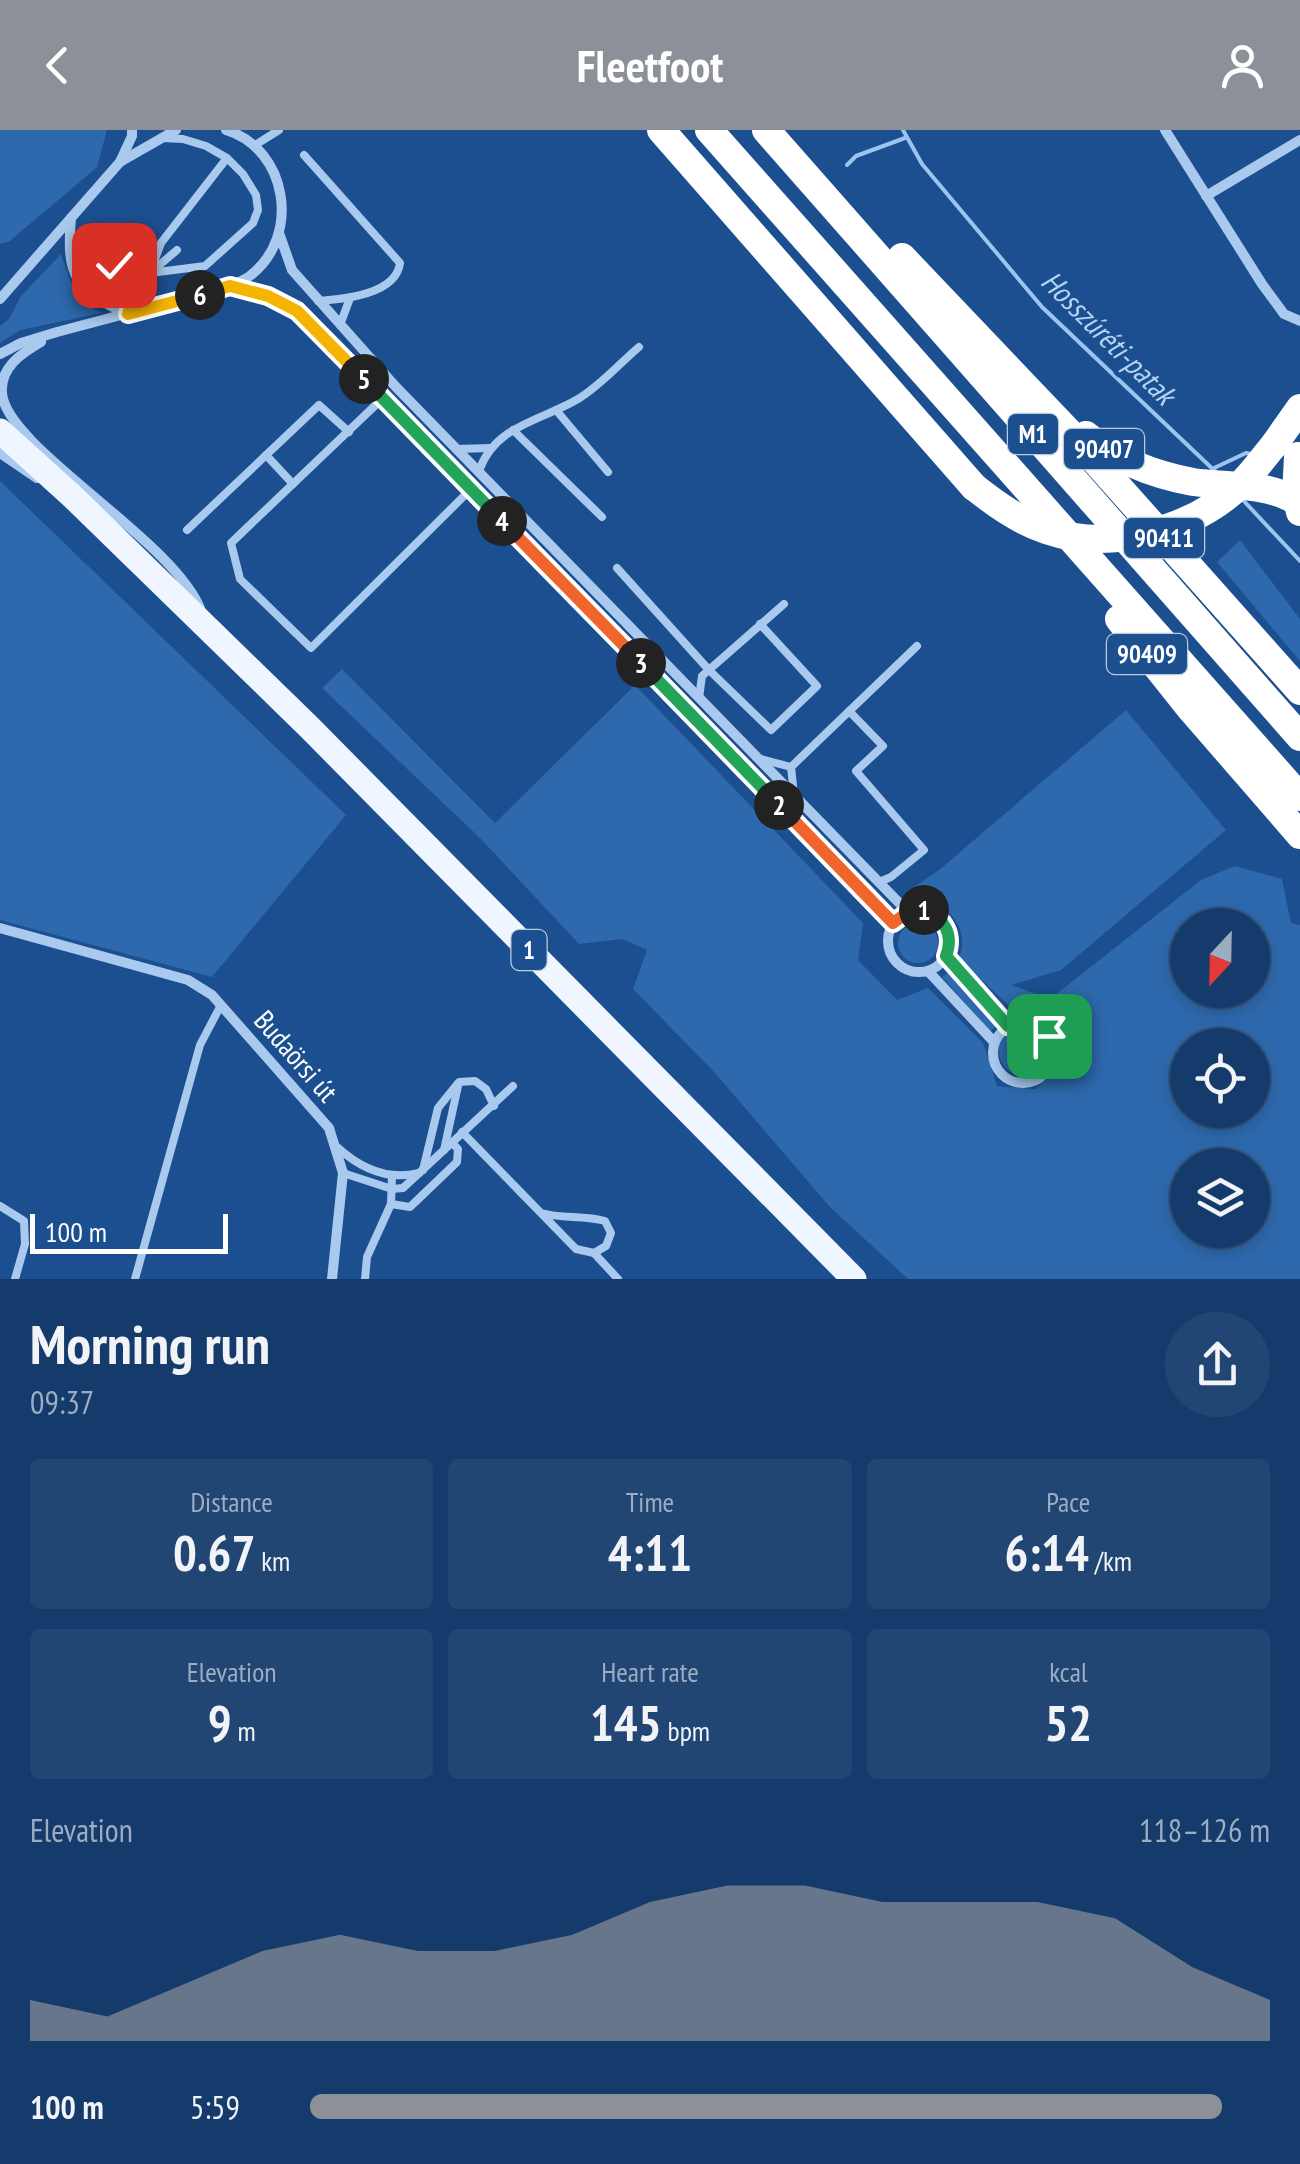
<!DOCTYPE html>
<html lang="en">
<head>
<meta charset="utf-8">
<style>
  :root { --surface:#143b6b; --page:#214673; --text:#f1f3f6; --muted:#9dadc1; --line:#33557e; --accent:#8c9099 }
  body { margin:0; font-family:"PT Sans Narrow",sans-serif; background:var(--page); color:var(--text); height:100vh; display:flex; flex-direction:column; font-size:38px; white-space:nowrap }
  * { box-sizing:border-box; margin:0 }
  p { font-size:32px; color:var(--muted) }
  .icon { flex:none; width:55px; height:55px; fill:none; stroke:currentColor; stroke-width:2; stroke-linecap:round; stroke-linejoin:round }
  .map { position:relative; height:1149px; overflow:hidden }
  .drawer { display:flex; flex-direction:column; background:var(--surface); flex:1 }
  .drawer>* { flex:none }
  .needle { width:65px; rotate:202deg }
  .fabs { position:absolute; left:1170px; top:778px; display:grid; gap:20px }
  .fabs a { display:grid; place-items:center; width:100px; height:100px; border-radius:50%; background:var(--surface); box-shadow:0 5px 15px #0003,0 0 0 2px var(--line); font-size:50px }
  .scale { position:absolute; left:30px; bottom:25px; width:198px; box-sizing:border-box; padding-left:10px; border:5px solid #fff; border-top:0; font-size:28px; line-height:35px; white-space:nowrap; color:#fff; -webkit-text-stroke:8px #1b4f8f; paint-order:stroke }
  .pin { position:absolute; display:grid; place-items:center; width:85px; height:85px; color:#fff; margin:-42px; border-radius:20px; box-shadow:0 5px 15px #0006 }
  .km { position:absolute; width:50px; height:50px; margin:-25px; border-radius:50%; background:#222; color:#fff; font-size:28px; line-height:50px; text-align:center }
  .round { display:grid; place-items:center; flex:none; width:105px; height:105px; border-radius:52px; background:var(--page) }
  .summary { display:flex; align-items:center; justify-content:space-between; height:170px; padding:0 30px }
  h1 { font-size:55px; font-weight:700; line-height:75px }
  .stats { display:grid; grid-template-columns:repeat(3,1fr); gap:15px; height:170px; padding:10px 30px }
  .stats div { display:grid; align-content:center; border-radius:10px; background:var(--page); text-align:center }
  .stats b { font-size:50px; font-weight:700 }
  .stats small { font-size:28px; font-weight:400 }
  .stats p { font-size:28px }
  .chart { height:280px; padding:20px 30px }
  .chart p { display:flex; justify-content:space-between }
  .chart svg { width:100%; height:180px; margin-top:10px; fill:var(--accent); opacity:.7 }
  ul { padding:0 30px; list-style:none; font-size:32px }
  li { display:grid; grid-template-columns:160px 120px 1fr; align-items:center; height:75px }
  li i { height:25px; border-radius:12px; background:var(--accent) }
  header { display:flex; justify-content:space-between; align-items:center; height:130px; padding:0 30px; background:var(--accent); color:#fff; font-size:45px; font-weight:700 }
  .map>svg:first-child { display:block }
  .green { fill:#2e69ad; fill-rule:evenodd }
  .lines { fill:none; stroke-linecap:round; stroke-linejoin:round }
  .stream { stroke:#9cc4f0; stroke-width:4 }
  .lane { stroke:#a9c9ee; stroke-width:8 }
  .street { stroke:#a9c9ee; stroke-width:10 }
  .primary { stroke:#f0f6ff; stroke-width:25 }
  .highway { stroke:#fff; stroke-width:28 }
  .highway-bridge { stroke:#fff; stroke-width:28 }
  .split-1-casing { stroke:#fff; stroke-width:20 }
  .split-2-casing { stroke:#fff; stroke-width:20 }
  .split-3-casing { stroke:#fff; stroke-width:20 }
  .split-4-casing { stroke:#fff; stroke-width:20 }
  .split-5-casing { stroke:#fff; stroke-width:20 }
  .split-6-casing { stroke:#fff; stroke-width:20 }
  .split-7-casing { stroke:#fff; stroke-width:20 }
  .split-1 { stroke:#22a559; stroke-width:12 }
  .split-2 { stroke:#f0652b; stroke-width:12 }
  .split-3 { stroke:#22a559; stroke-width:12 }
  .split-4 { stroke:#f0652b; stroke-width:12 }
  .split-5 { stroke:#22a559; stroke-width:12 }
  .split-6 { stroke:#f5b400; stroke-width:12 }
  .split-7 { stroke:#f5b400; stroke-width:12 }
  .labels { text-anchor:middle; stroke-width:10; stroke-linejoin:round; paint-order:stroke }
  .shield { fill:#1b4f8f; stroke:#bbcadd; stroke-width:2.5 }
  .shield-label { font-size:25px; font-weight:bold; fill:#fff }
  .street-label { font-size:28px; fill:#fff; stroke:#1b4f8f }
  .water-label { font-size:30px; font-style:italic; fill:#b5d3f5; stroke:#1b4f8f }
</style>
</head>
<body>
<header><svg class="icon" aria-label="back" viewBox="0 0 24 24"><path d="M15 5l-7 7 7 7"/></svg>Fleetfoot<svg class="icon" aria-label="person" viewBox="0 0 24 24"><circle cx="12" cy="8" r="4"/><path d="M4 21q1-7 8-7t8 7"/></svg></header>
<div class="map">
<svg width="1300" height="1149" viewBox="0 0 1300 1149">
  <rect width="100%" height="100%" fill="#1b4f8f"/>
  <g class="green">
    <path d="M0 0H107L97 37 10 111 0 114Z"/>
    <path d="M61 124C70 151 76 171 102 183L20 200 0 213V196L9 189 21 166Z"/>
    <path d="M0 351 346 685 212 847 0 790Z"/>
    <path d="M1240 410 1300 489V531L1217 432Z"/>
    <path d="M342 539 495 693 635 555 863 793 858 830 897 870 928 858 983 913 997 956 1035 959 1060 939 1072 940 1056 886 1017 883 959 829C973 792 938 767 907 762L939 740 1126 580 1226 700 1061 840 1011 855 1050 869 1201 750 1235 736 1282 749 1291 793 1300 795V1149H908L829 1076 715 943 633 859 647 820 623 809 579 814 481 709 322 558ZM1188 795H1252V860H1188ZM1188 915H1252V980H1188ZM1188 1035H1252V1100H1188Z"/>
    <circle cx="918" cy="813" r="20"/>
    <path d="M951 840 998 895 990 901 942 847Z"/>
    <circle cx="1024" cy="921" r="25"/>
  </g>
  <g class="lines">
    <g class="stream">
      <path d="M903 0 922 34 1042 177 1218 344"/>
      <path d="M847 35 856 26 905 8"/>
      <path d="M1212 339 1246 323 1252 324"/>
      <path d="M1242 369 1300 431"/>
    </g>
    <g class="lane">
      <path d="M163 8 183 9 206 16 227 28 243 44 256 65 258 80 253 93 205 136 150 143 161 113 227 28"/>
      <path d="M255 15 279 0"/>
      <path d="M304 25 400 133C396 165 343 169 318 171"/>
      <path d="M134 170C132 154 120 154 115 141 111 130 125 110 132 102L144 103 151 112C149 125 134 126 130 139L133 146 146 150"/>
      <path d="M128 184 150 143 177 120"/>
      <path d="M340 195 350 168"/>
      <path d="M383 268 231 413 240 449 311 518 471 359"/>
      <path d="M556 280 608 342"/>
      <path d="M513 300 602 387"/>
      <path d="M457 319 490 318"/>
      <path d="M266 325 293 354"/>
      <path d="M479 341C495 295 541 291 578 269 600 256 619 234 639 217"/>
      <path d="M187 400 319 275 349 302"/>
      <path d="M617 438 709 540 771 600 817 556 760 494"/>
      <path d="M699 568 702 546 784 474"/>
      <path d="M849 581 883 616 856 641 924 720 891 747 879 752"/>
      <path d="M761 629 791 637"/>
      <path d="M791 637 917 516"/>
      <path d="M791 637 794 665"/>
      <path d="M462 1002 576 1119 594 1123 606 1116 611 1103 605 1091C584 1085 562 1089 541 1083"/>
      <path d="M337 1017C360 1038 387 1051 419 1043"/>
      <path d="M444 1020 458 956"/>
      <path d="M423 1040 438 978 459 952 475 951 486 959 494 976"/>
      <path d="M343 1043 392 1059 403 1058 513 956"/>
      <path d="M391 1074 410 1077 457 1032 458 1019 452 1013"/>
      <path d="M0 1076 24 1091 25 1114 15 1149"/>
      <path d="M594 1123 618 1149"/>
      <path d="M135 1149 200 915 221 875"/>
      <path d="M365 1149 367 1127 391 1074 392 1046"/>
    </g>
    <g class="street">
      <path d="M1165 0 1262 154 1284 184 1300 191"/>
      <path d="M120 32 132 6V0"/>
      <path d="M1206 66 1300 10"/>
      <path d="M71 88C66 146 75 161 128 184"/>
      <path d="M279 103 292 140 396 257 908 782"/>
      <path d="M230 156 268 166 297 181 893 793"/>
      <path d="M0 169 120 32 176 0"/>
      <path d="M41 212C22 223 0 237 2 263 5 317 177 412 201 481"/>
      <path d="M0 224 21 213 57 202 230 156C236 153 245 150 251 145 301 106 288 19 226 0"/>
      <path d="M0 323 37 348"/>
      <circle cx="919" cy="811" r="31"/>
      <path d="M0 798 188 850 212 865 329 998 343 1043 332 1149"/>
      <path d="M946 826 1009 896"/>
      <path d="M928 841 994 912"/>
      <circle cx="1023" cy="923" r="30"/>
    </g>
    <path class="primary" d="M0 301 73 367 310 598 854 1149"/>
    <g class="highway">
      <path d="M661 0 974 357"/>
      <path d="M709 0 1300 667"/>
      <path d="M766 0 1300 607"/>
      <path d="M902 127 1082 316 1300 561"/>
      <path d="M1086 305C1116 330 1155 345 1193 352 1230 357 1267 352 1300 373"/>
      <path d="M1274 315 1300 278"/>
      <path d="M1119 489 1189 577 1300 705"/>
    </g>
    <g class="highway-bridge">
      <path d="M1298 326 1296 366 1300 382"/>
      <path d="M974 357C996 374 1019 391 1046 400 1109 422 1191 401 1239 356 1252 344 1263 328 1274 315"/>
    </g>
  </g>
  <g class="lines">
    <defs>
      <path id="split-1" d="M924 780C945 788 954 805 946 826L1008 896C1025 889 1037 893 1049 906"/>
      <path id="split-2" d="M779 675 893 793 908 782 924 780"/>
      <path id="split-3" d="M641 533 779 675"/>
      <path id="split-4" d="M502 391 641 533"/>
      <path id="split-5" d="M364 249 502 391"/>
      <path id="split-6" d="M200 165 230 156 268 166 297 181 364 249"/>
      <path id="split-7" d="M114 135 116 143 134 164 128 184 200 165"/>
    </defs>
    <use href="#split-1" class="split-1-casing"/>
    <use href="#split-2" class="split-2-casing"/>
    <use href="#split-3" class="split-3-casing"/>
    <use href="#split-4" class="split-4-casing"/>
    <use href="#split-5" class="split-5-casing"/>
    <use href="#split-6" class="split-6-casing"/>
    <use href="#split-7" class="split-7-casing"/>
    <use href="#split-1" class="split-1"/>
    <use href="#split-2" class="split-2"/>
    <use href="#split-3" class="split-3"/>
    <use href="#split-4" class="split-4"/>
    <use href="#split-5" class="split-5"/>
    <use href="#split-6" class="split-6"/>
    <use href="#split-7" class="split-7"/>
  </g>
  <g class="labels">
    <g class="shield">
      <rect x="1008" y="284" width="50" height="40" rx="8"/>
      <rect x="1064" y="299" width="80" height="40" rx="8"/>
      <rect x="1124" y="388" width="80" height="40" rx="8"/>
      <rect x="1107" y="504" width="80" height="40" rx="8"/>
      <rect x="511.5" y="800" width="35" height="40" rx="8"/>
    </g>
    <g class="shield-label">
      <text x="1033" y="313">M1</text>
      <text x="1104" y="328">90407</text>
      <text x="1164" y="417">90411</text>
      <text x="1147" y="533">90409</text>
      <text x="529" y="829">1</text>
    </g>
    <g class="street-label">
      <text transform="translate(296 926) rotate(49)" y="10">Budaörsi út</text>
    </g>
    <g class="water-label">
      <text transform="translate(1108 208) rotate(45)" y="10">Hosszúréti-patak</text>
    </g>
  </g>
</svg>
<div class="fabs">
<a><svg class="needle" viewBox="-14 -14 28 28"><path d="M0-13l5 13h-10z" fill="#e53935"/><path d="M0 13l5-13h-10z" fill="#9dadc1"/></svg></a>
<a><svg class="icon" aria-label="locate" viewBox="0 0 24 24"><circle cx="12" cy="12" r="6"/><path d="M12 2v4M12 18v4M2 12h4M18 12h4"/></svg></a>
<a><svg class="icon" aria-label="layers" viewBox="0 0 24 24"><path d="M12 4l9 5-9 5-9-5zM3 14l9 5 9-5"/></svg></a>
</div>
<div class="scale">100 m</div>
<div class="pin" style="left:1049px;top:906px;background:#1e9e55"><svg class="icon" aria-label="arrive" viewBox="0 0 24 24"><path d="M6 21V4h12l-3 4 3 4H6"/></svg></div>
<div class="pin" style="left:114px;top:135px;background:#d93025"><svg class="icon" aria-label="check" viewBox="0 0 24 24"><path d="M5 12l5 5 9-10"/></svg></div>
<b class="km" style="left:924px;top:780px">1</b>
<b class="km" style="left:779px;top:675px">2</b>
<b class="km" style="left:641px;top:533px">3</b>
<b class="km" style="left:502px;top:391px">4</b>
<b class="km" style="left:364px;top:249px">5</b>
<b class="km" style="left:200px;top:165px">6</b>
</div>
<section class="drawer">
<div class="summary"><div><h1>Morning run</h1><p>09:37</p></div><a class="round"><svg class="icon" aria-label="share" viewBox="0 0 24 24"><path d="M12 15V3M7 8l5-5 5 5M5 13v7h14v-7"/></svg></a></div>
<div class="stats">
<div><p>Distance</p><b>0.67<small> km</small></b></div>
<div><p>Time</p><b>4:11</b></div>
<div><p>Pace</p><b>6:14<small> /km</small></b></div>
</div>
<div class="stats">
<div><p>Elevation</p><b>9<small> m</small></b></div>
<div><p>Heart rate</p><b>145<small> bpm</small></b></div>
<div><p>kcal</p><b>52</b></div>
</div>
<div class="chart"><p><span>Elevation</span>118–126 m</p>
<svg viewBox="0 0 160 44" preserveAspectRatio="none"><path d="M0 44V34L10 38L20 30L30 22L40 18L50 22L60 22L70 18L80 10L90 6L100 6L110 10L120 10L130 10L140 14L150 26L160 34V44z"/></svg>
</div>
<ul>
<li><b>100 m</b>5:59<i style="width:95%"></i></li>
</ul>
</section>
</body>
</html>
